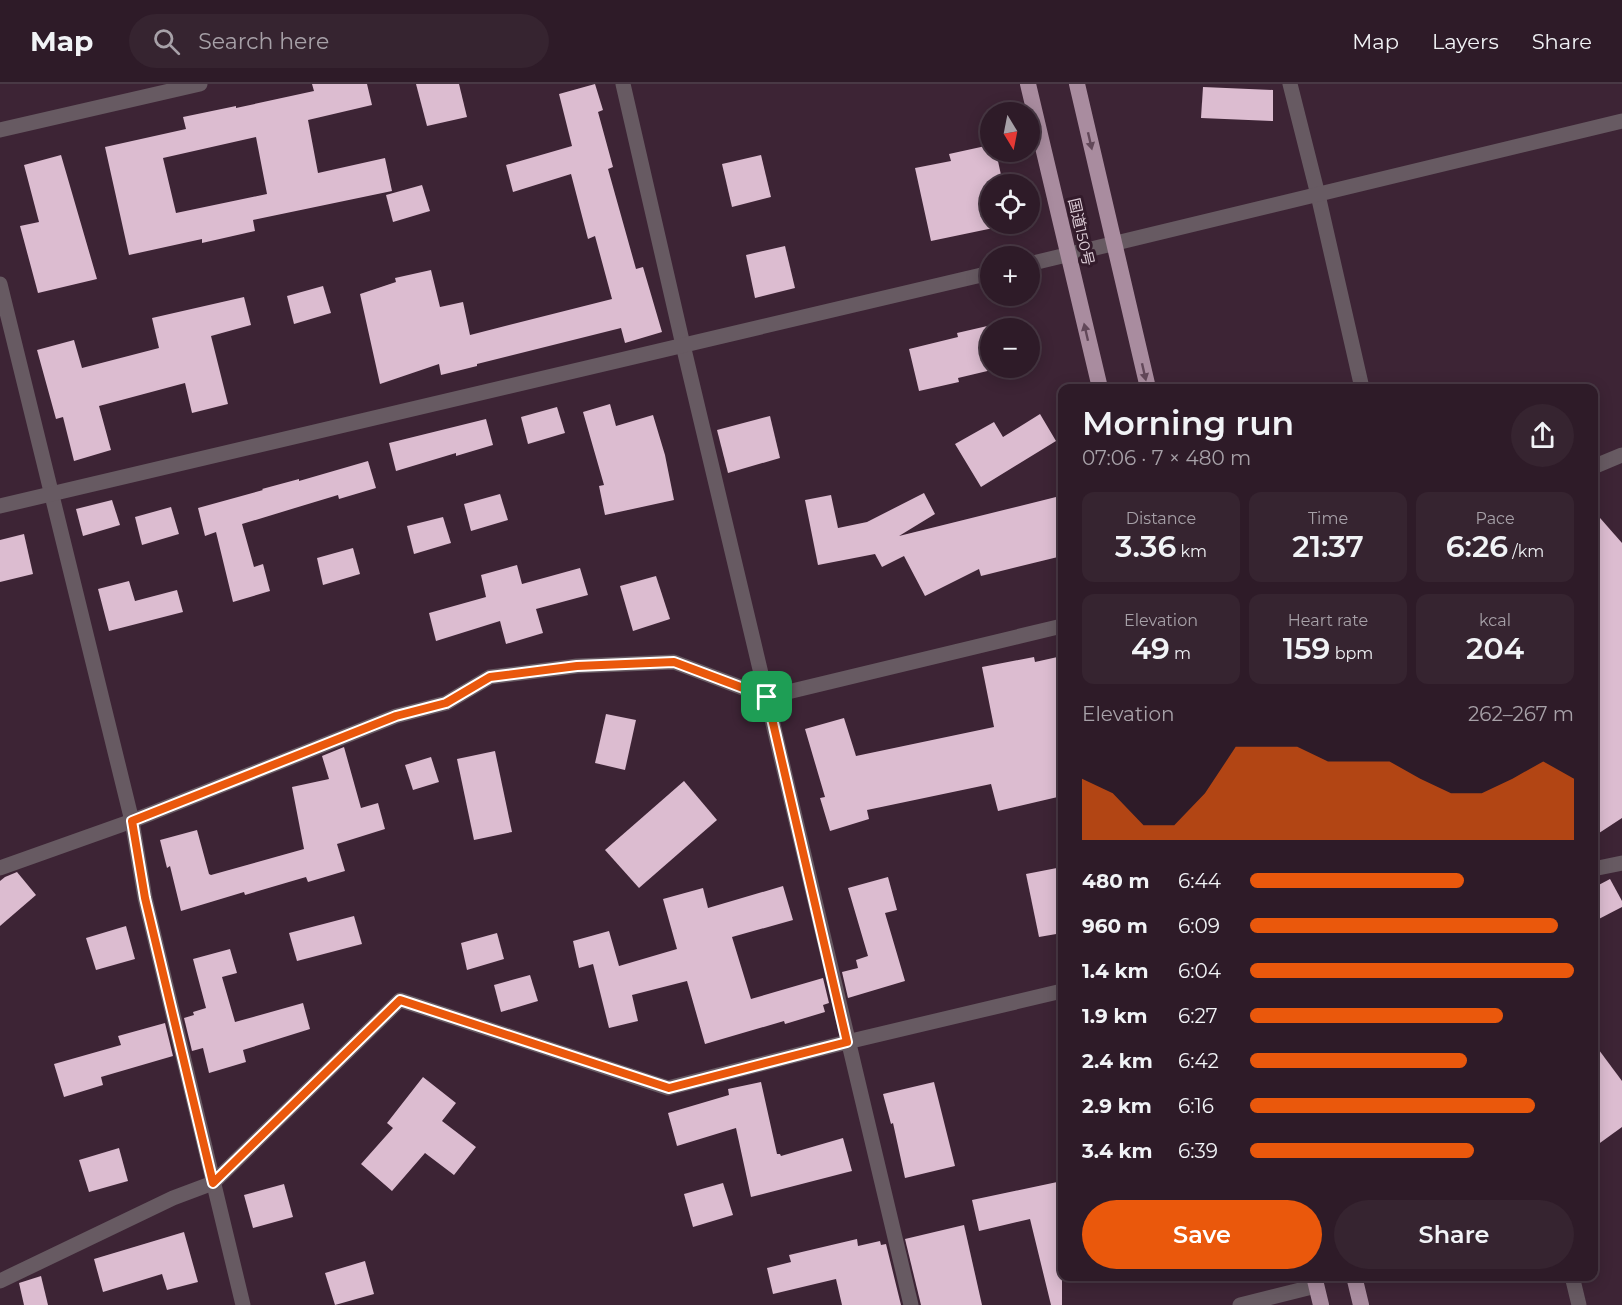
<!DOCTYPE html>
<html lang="en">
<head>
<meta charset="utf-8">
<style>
  :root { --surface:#2e1b28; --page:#362430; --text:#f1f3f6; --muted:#a7a1a8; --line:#493945; --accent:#ea580c }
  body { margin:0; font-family:Montserrat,"Noto Sans JP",sans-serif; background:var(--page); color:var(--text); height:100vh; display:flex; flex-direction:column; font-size:22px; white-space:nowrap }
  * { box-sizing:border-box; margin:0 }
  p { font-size:20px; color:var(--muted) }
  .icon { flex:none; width:33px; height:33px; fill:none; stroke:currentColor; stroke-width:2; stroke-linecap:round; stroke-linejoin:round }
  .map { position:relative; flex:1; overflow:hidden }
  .drawer { position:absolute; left:1058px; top:300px; width:540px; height:897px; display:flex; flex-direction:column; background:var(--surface); border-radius:12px; box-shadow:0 3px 15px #0003,0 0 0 2px var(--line) }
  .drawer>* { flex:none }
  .needle { width:39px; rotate:170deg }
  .fabs { position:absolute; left:980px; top:18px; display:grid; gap:12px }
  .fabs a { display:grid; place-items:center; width:60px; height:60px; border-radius:50%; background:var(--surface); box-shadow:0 3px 15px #0003,0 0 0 2px var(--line); font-size:30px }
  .pin { position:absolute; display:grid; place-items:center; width:51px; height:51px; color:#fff; margin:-26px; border-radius:12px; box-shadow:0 3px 9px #0006 }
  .round { display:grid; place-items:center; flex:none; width:63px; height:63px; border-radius:32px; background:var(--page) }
  .overview { display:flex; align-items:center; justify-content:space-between; height:102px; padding:0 24px }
  h1 { font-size:33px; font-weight:600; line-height:45px }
  .metrics { display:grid; grid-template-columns:repeat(3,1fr); gap:9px; height:102px; padding:6px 24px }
  .metrics div { display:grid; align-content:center; border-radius:12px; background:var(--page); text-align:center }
  .metrics b { font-size:30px; font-weight:600 }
  .metrics small { font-size:16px; font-weight:400 }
  .metrics p { font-size:16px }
  .chart { height:168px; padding:12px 24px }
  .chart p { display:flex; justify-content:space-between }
  .chart svg { width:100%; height:108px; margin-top:6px; fill:var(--accent); opacity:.7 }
  .primary-button { display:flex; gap:12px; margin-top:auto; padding:12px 24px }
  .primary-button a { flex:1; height:69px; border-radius:36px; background:var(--accent); color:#fff; font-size:24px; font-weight:600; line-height:69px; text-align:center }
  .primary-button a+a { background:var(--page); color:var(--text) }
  ul { padding:0 24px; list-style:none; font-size:20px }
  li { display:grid; grid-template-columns:96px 72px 1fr; align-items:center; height:45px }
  li i { height:15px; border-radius:8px; background:var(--accent) }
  header { display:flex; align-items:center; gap:36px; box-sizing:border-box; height:84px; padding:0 30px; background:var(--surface); border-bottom:2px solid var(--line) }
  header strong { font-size:28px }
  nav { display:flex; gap:33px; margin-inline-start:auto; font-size:21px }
  .search { width:420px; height:54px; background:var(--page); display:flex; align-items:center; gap:15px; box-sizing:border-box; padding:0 21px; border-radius:33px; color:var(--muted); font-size:22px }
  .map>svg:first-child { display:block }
  .building { fill:#dcbcd0; fill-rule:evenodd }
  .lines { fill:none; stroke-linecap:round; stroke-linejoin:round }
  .minor { stroke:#675a62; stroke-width:15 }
  .tertiary { stroke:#675a62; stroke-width:15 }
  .trunk { stroke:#a98c9f; stroke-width:16 }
  .oneway { fill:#624859 }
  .route-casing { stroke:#fff; stroke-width:12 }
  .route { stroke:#ea580c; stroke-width:8 }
  .labels { text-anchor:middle; stroke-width:6; stroke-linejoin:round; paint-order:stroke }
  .street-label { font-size:15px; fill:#ddcdd7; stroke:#331b2b }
</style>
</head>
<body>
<header>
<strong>Map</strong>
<div class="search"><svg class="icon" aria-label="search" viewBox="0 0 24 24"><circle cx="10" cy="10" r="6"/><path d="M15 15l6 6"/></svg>Search here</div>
<nav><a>Map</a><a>Layers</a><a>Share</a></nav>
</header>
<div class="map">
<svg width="1622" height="1221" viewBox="0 0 1622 1221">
  <rect width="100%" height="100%" fill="#3d2435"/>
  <g class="building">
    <path d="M312 0H367L372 21 308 36 318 89 385 74 392 107 253 136 255 147 202 159V155L129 171 105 63 186 45 183 33 236 22V24L314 7ZM256 53 267 110 176 129 163 74Z"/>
    <path d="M416 0H459L467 33 427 42Z"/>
    <path d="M595 0 603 26 598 28 613 83 608 85 636 185 643 183 662 248 625 259 621 244 477 280V282L441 291 439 280 380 300 360 210 396 198 395 194 431 186 440 223 463 218 470 251 612 215 595 152 588 155 571 90 513 108 506 81 572 62 559 10Z"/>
    <path d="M1203 3 1273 6V37L1201 34Z"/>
    <path d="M990 61V68H996L1003 100H990V140H1003V142L931 157 915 84 951 77 949 70Z"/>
    <path d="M61 71 97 195 38 209 20 142 39 138 24 81Z"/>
    <path d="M761 71 771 113 732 123 722 80Z"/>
    <path d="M422 101 430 127 393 138 386 111Z"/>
    <path d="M785 162 795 204 755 214 746 171Z"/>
    <path d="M323 202 331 229 294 240 287 212Z"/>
    <path d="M244 213 251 241 211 252 228 320 192 329 185 299 99 322 111 366 74 377 63 333 56 335 37 266 74 256 82 284 159 264 152 234Z"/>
    <path d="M996 240 997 244H990V284H1000L958 294 959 298 919 307 909 265 958 253 957 249Z"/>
    <path d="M610 320 616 342 653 331 665 371 674 416 605 431 599 402 604 401 583 328Z"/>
    <path d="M557 323 565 349 528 360 521 333Z"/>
    <path d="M1040 330 1056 357 981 403 955 360 994 338 1003 353Z"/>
    <path d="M770 332 780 374 728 389 717 346Z"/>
    <path d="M486 335 493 361 456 372V369L396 387 389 359Z"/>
    <path d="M368 377 376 404 339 415 338 411 242 440 254 483 263 480 270 507 233 518 216 448 205 452 198 424 263 406 262 405 299 395V397Z"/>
    <path d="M924 409 935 430 899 452 1056 413 1062 436V472L981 492 979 485 925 512 904 472 882 483 875 470 818 481 805 416 831 411 838 444 867 438Z"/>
    <path d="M500 410 508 436 471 447 464 420Z"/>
    <path d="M112 416 120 441 83 452 76 425Z"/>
    <path d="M171 423 179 450 142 461 135 433Z"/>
    <path d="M1593 426 1622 459V734L1593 753Z"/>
    <path d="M443 433 451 459 414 470 407 442Z"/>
    <path d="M24 450 33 490 0 498V456Z"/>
    <path d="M353 464 360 490 323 501 317 474Z"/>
    <path d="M517 481 522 500 580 484 588 511 536 525 543 549 506 560 500 537 436 557 429 529 486 513 481 491Z"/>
    <path d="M656 492 670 535 633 547 620 502Z"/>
    <path d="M129 497 135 517 177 506 183 528 109 547 98 505Z"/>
    <path d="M1062 572V712L998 727 991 700 867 726 869 735 830 747 820 714 825 713 805 645 844 634 856 672 994 643 982 583 1034 573 1035 578Z"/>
    <path d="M606 630 636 636 625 686 595 679Z"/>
    <path d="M344 663 361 724 378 719 385 745 337 760 345 787 308 798 306 793 245 811 244 808 181 827 170 782 167 784 160 756 197 746 209 790 211 791 304 765 292 703 329 695 322 672Z"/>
    <path d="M495 667 512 748 474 756 457 675Z"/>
    <path d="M431 673 439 698 413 706 405 681Z"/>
    <path d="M684 697 717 736 639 804 605 766Z"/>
    <path d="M1062 783V849L1039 853 1026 790Z"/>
    <path d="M17 788 36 811 0 842V797L5 793Z"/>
    <path d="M888 793 897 826 885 829 905 897 848 914 842 888 858 884 856 876 868 872 848 804Z"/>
    <path d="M1610 795 1622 817V823L1593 838V804Z"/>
    <path d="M783 802 793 836 732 853 751 915 823 894 829 919 823 921 825 928 785 940 784 937 705 960 687 897 632 911 638 937 609 944 593 880 579 884 573 857 609 847 619 882 677 865 663 815 703 804 708 824Z"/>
    <path d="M354 832 362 860 297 877 289 849Z"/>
    <path d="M126 842 135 875 96 886 86 854Z"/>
    <path d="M497 849 504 875 467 886 461 859Z"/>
    <path d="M230 865 237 889 222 893 235 938 303 919 310 945 243 966 246 978 209 989 203 964 192 967 184 934 194 931 193 928 206 924 193 875Z"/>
    <path d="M530 891 538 917 501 928 494 901Z"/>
    <path d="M165 939 173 972 101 993 103 1001 64 1013 54 980 121 961 118 952Z"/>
    <path d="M1593 958 1622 997V1043L1593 1064Z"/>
    <path d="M423 993 456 1019 442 1037 476 1063 454 1091 425 1069 392 1107 361 1080 393 1044 387 1039Z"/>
    <path d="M761 998 777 1070H780L781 1072 843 1054 852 1087 751 1113 736 1044 677 1062 668 1029 729 1011 728 1005Z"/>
    <path d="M934 998 955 1082 905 1094 893 1039 891 1040 883 1010Z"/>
    <path d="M119 1064 128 1097 89 1108 79 1076Z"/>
    <path d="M1062 1097V1221H1051L1030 1135 979 1147 972 1116Z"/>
    <path d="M723 1099 733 1131 693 1143 684 1110Z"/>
    <path d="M284 1100 293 1133 253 1144 244 1111Z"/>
    <path d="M964 1141 982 1221H921L905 1155Z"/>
    <path d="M184 1148 198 1198 167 1206 162 1190 103 1208 94 1175Z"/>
    <path d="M857 1155 858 1162 880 1157 881 1161 886 1160 901 1221H842L836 1195 773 1210 767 1184 791 1178 789 1171Z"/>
    <path d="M365 1177 374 1210 335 1221 325 1189Z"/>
    <path d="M41 1192 48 1221H24L19 1199Z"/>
  </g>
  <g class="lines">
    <g class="minor">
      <path d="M623 0 683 261 911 1221"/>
      <path d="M1290 0 1318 111 1362 304"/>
      <path d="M0 46 200 0"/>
      <path d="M0 200 132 737 145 814 243 1221"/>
      <path d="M1593 383 1622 371"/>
      <path d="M0 784 132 737 396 632 446 619 490 593 577 582 674 578 767 613 1062 542"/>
      <path d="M1593 785 1622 779"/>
      <path d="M1572 1192 1579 1221"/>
      <path d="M0 1197 173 1114 213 1099 400 916 668 1004 847 958 1062 907"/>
      <path d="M1240 1221 1316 1202"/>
    </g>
    <g class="tertiary">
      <path d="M1029 180 1622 37"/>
      <path d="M0 422 990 189"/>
    </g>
    <g class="trunk">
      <path d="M1028 0 1100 304"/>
      <path d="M1077 0 1148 304"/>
      <path d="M1314 1192 1321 1221"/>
      <path d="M1354 1192 1361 1221"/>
    </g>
  </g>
  <defs><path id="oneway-solid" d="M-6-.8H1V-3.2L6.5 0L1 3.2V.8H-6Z" transform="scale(1.5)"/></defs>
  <g class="oneway">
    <use href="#oneway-solid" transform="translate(1090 57) rotate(77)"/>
    <use href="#oneway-solid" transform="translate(1086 248) rotate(-103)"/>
    <use href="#oneway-solid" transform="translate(1144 288) rotate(77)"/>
  </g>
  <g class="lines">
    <defs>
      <path id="route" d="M674 578 767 613 847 958 669 1004 400 916 213 1099 145 814 132 737 396 632 446 619 490 593 577 582Z"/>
    </defs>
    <use href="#route" class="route-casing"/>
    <use href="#route" class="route"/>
  </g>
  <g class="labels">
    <g class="street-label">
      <text transform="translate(1081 148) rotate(77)" y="5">国道150号</text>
    </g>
  </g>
</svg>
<div class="fabs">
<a><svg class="needle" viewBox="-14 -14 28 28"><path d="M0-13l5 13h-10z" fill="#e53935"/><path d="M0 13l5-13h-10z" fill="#a7a1a8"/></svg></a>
<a><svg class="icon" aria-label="locate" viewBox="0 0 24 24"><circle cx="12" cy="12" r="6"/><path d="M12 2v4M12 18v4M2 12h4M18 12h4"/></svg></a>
<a>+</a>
<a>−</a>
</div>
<div class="pin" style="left:767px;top:613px;background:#1e9e55"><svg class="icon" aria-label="arrive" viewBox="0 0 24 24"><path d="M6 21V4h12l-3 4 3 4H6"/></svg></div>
<section class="drawer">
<div class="overview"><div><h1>Morning run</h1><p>07:06 · 7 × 480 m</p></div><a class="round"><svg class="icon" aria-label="share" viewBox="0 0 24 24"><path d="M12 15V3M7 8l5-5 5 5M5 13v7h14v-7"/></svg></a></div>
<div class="metrics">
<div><p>Distance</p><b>3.36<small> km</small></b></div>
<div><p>Time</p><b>21:37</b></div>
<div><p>Pace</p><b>6:26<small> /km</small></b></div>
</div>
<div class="metrics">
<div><p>Elevation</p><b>49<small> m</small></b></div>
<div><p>Heart rate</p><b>159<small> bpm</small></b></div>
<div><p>kcal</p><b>204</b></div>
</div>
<div class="chart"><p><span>Elevation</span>262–267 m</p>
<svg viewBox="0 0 160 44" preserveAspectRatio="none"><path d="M0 44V19L10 25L20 38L30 38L40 25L50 6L60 6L70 6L80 12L90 12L100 12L110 19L120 25L130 25L140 19L150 12L160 19V44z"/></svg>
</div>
<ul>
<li><b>480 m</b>6:44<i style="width:66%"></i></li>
<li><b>960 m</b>6:09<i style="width:95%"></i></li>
<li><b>1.4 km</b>6:04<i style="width:100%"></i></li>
<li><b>1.9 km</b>6:27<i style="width:78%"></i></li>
<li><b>2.4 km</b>6:42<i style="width:67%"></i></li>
<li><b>2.9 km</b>6:16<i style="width:88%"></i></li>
<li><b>3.4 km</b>6:39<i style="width:69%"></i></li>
</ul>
<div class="primary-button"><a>Save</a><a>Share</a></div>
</section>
</div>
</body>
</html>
